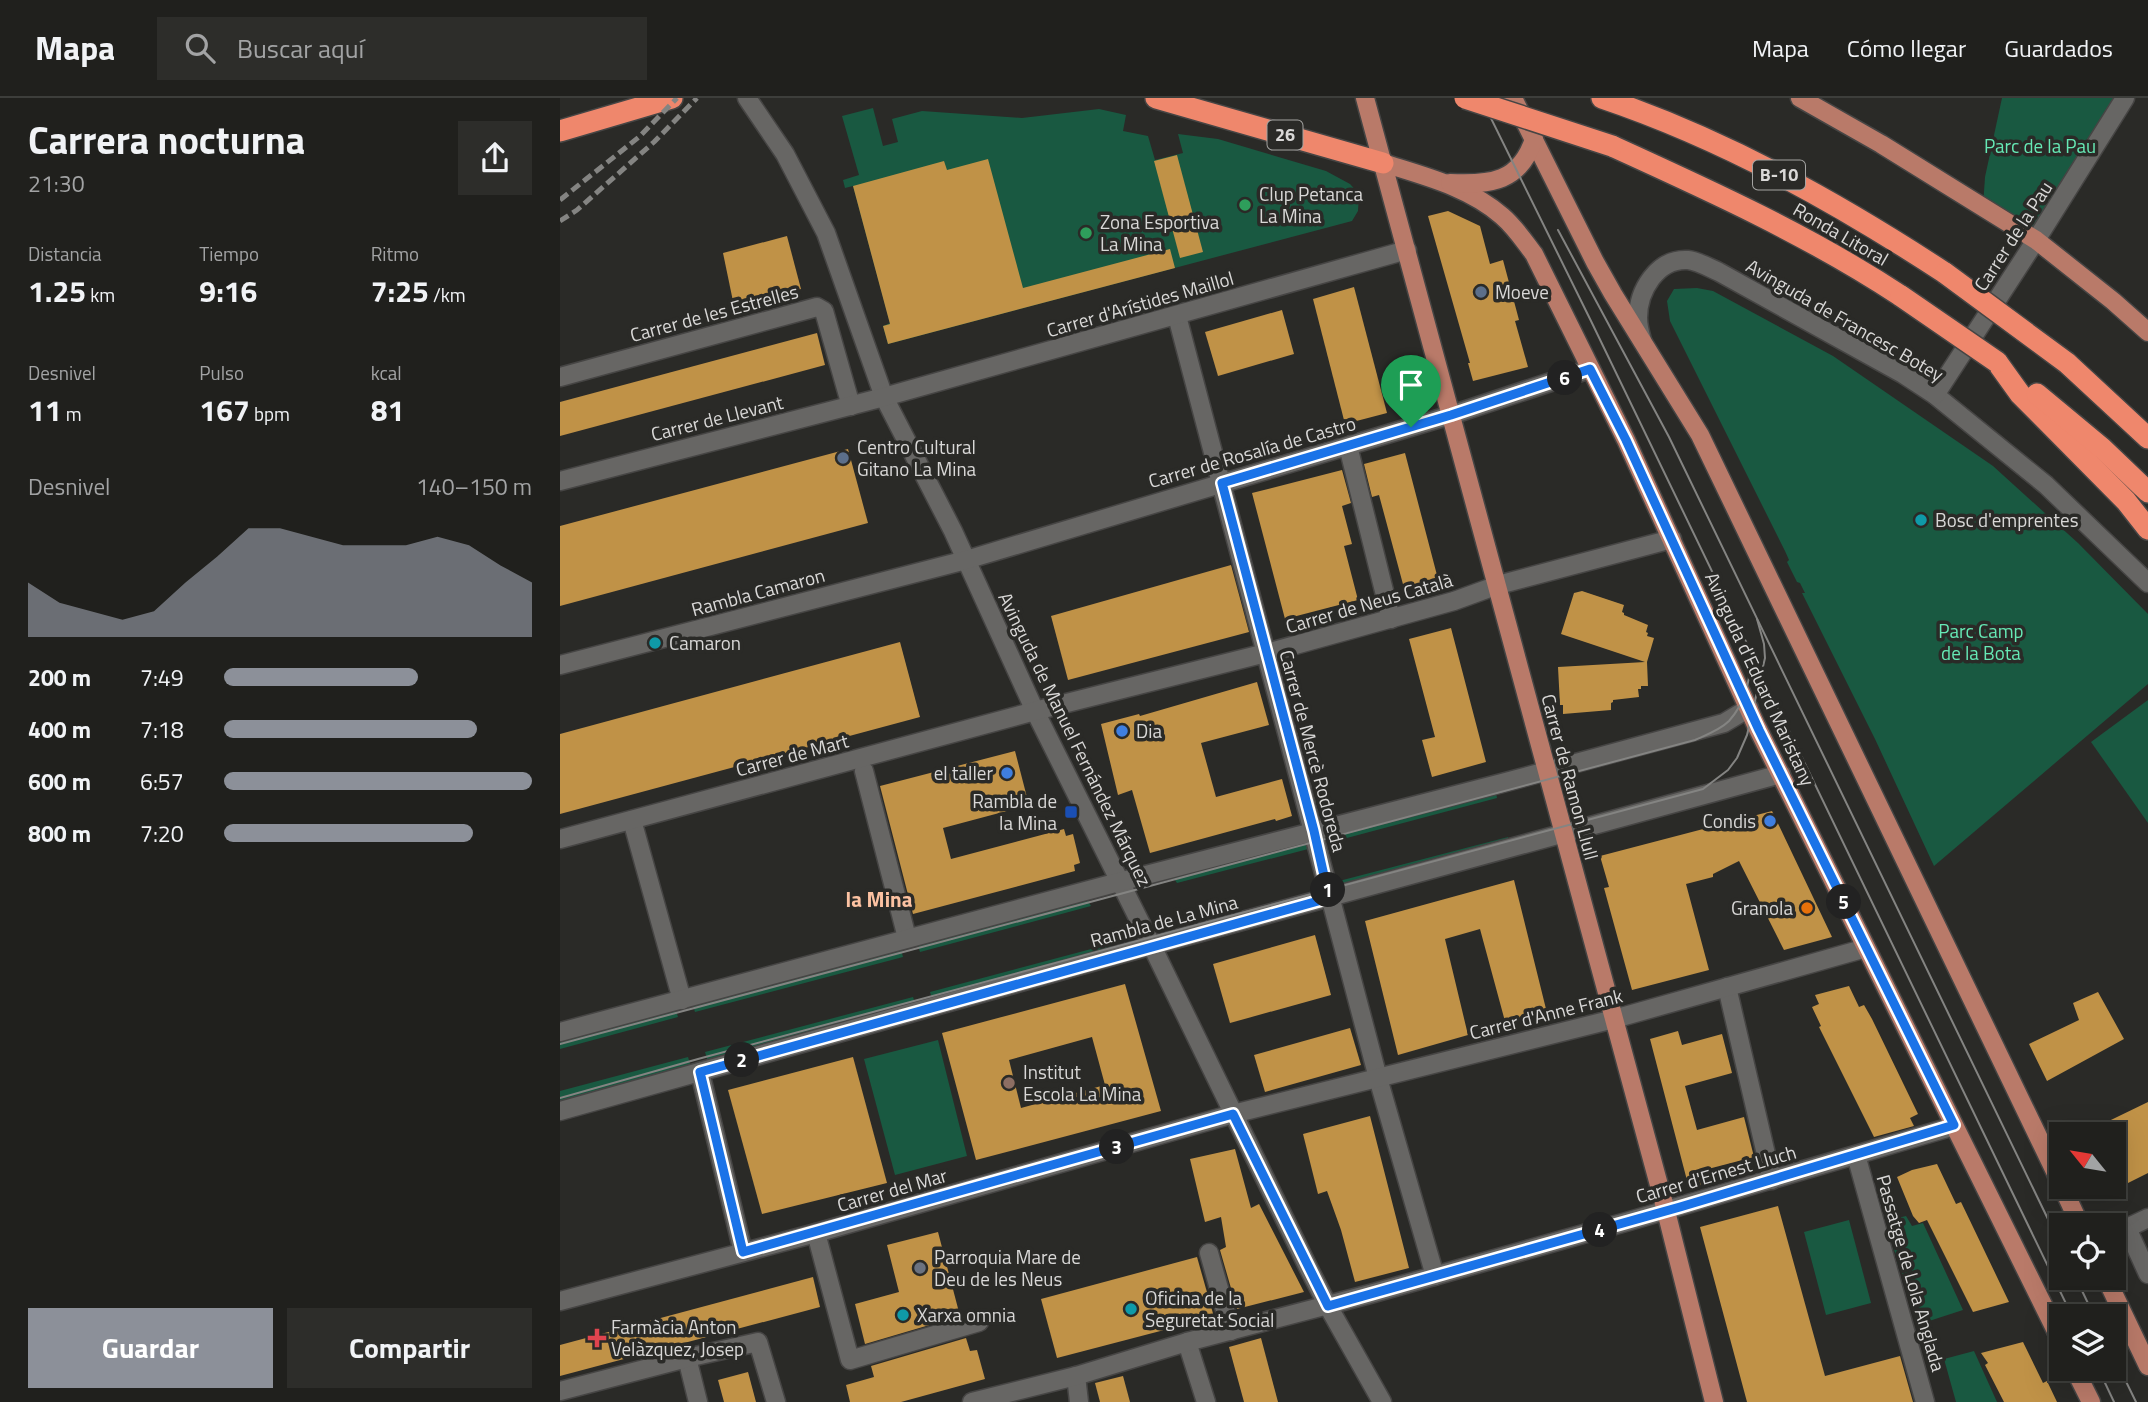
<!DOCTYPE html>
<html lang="es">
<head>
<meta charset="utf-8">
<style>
  :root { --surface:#20201d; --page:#2d2d2a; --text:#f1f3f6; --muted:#a2a3a4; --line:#3d3e3b; --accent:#8c9099 }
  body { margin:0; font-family:"Titillium Web",sans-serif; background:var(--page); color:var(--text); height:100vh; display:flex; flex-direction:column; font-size:26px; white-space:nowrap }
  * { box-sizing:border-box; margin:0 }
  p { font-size:23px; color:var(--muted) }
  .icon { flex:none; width:38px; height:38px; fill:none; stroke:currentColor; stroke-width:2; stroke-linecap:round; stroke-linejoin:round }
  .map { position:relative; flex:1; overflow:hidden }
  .details { display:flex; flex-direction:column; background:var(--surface); width:560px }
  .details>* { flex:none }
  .needle { width:46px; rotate:300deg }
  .tools { position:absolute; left:1489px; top:1024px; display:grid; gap:14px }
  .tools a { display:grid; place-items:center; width:77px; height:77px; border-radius:0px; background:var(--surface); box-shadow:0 7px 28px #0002,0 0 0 2px var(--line); font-size:35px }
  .pin { position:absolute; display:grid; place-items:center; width:60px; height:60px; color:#fff; margin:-72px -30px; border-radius:50% 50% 50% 0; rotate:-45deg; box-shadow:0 0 7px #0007 }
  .pin .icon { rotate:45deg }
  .km { position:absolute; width:35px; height:35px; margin:-18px; border-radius:50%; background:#222; color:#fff; font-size:19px; line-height:35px; text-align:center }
  .round { display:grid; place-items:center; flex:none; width:74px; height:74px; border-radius:0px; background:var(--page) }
  .summary { display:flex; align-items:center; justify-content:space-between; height:119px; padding:0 28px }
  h1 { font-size:38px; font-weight:700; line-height:52px }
  .metrics { display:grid; grid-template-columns:repeat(3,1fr); gap:10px; height:119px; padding:7px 28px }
  .metrics div { display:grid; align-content:center }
  .metrics b { font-size:30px; font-weight:700 }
  .metrics small { font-size:19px; font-weight:400 }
  .metrics p { font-size:19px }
  .chart { height:196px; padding:14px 28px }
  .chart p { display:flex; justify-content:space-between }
  .chart svg { width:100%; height:126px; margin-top:7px; fill:var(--accent); opacity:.7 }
  .action { display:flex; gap:14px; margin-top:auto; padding:14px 28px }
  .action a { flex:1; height:80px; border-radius:0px; background:var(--accent); color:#fff; font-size:28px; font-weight:700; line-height:80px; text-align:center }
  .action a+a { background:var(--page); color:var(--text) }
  ul { padding:0 28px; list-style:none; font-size:23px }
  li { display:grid; grid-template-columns:112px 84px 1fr; align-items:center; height:52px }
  li i { height:18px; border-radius:9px; background:var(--accent) }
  header { display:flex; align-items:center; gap:42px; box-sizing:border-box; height:98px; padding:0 35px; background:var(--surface); border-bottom:2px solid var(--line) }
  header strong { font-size:33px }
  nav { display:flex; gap:38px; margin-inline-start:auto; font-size:24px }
  .search { width:490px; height:63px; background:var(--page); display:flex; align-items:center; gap:18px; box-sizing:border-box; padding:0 24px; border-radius:0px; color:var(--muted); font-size:26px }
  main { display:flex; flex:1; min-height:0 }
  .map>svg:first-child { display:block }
  .green { fill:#195941 }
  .building { fill:#c09247; fill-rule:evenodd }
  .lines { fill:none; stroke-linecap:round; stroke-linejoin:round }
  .minor-casing { stroke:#464544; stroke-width:21 }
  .major-casing { stroke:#464544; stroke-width:21 }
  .highway-casing { stroke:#464544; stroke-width:24 }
  .minor { stroke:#676664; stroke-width:18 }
  .major { stroke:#b97a69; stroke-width:18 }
  .highway { stroke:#ef876c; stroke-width:21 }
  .tram { stroke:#848482; stroke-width:2 }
  .rail { stroke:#848482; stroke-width:5; stroke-dasharray:10 5; stroke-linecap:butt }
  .highway-bridge-casing { stroke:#464544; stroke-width:24; stroke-linecap:butt }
  .highway-bridge { stroke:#ef876c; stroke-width:21 }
  .route-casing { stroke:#fff; stroke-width:14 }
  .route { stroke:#1a73e8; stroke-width:9 }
  .leisure-dot { fill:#2e9e5b; stroke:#2a2a27; stroke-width:2.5 }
  .service-dot { fill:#5c6f8a; stroke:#2a2a27; stroke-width:2.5 }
  .culture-dot { fill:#0f9aa8; stroke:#2a2a27; stroke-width:2.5 }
  .shop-dot { fill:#3f7fe0; stroke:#2a2a27; stroke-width:2.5 }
  .transit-dot { fill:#1a4fb4; stroke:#2a2a27; stroke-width:2.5 }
  .food-dot { fill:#e8710a; stroke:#2a2a27; stroke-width:2.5 }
  .education-dot { fill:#8d6e63; stroke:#2a2a27; stroke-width:2.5 }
  .worship-dot { fill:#6b7280; stroke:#2a2a27; stroke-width:2.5 }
  .health-dot { fill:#e0444e; stroke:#2a2a27; stroke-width:2.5 }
  .labels { text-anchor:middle; stroke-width:7; stroke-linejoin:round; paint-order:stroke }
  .shield { fill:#2a2a27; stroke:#a4a4a2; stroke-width:2 }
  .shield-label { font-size:18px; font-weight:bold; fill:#d9d8d7 }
  .park-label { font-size:19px; fill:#66e9b5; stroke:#2a2a27 }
  .poi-label { font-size:19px; fill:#d9d8d7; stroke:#2a2a27; text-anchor:start }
  .street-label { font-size:19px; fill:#d9d8d7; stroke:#2a2a27 }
  .neighbourhood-label { font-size:21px; font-weight:bold; fill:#fcc2a2; stroke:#2a2a27 }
</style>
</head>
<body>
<header>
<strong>Mapa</strong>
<div class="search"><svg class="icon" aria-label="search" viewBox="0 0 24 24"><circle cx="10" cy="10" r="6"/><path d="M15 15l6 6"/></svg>Buscar aquí</div>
<nav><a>Mapa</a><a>Cómo llegar</a><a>Guardados</a></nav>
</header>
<main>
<section class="details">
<div class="summary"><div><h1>Carrera nocturna</h1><p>21:30</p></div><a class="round"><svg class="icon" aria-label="share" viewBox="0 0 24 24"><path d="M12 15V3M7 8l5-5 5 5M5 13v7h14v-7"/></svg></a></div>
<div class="metrics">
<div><p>Distancia</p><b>1.25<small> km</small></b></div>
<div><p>Tiempo</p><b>9:16</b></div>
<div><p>Ritmo</p><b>7:25<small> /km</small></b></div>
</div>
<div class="metrics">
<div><p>Desnivel</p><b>11<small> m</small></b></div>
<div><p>Pulso</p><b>167<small> bpm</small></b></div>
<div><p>kcal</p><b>81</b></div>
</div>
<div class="chart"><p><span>Desnivel</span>140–150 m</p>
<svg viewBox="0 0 160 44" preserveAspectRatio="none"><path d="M0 44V25L10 32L20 35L30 38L40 35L50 25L60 16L70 6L80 6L90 9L100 12L110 12L120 12L130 9L140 12L150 19L160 25V44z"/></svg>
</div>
<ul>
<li><b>200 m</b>7:49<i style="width:63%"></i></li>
<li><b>400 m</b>7:18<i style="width:82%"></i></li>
<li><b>600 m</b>6:57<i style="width:100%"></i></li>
<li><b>800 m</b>7:20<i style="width:81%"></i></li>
</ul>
<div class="action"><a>Guardar</a><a>Compartir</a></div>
</section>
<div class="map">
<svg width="1588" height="1304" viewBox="0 0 1588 1304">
  <rect width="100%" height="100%" fill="#2a2a27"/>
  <g class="green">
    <path d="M1442 0H1565L1476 142 1423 109 1425 79Z"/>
    <path d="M313 10 323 48 338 44 332 21 362 13 462 20 539 11 566 17 563 33 588 38 595 62 623 55 618 36 658 41 766 73 790 86 799 96 798 113 792 123 328 246 323 228 330 225 293 88 285 90 283 82 299 77 282 18Z"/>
    <path d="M1137 190 1153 193 1273 258 1433 368 1518 445 1588 516V586L1374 768 1315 641 1242 495H1245L1240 485 1237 484 1227 464 1229 462 1225 453 1110 223 1107 203 1114 191Z"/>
    <path d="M1588 602V725L1531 644Z"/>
    <path d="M935 689 937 700 768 745 766 734Z"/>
    <path d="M948 739 950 750 781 795 779 783Z"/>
    <path d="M749 740 752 750 617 785 611 776Z"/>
    <path d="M526 800 531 808 360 854 357 844Z"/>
    <path d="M550 846 553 855 373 904 370 894Z"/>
    <path d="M340 848 343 859 135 914 132 904Z"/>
    <path d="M353 899 356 908 148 964 145 954Z"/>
    <path d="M115 909 118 919 0 951V940Z"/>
    <path d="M378 942 407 1058 335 1077 304 961Z"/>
    <path d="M128 959 131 969 0 1004V993Z"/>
    <path d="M1346 1118 1352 1128 1363 1125 1403 1212 1366 1224 1339 1169 1326 1123Z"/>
    <path d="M1289 1122 1311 1205 1266 1217 1244 1134Z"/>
    <path d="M1414 1253 1437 1304H1396L1384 1261Z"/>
  </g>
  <g class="building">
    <path d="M617 57 643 154 620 160 594 63Z"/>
    <path d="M428 61 463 190 610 151 615 170 328 246 323 228 330 226 293 88 384 63 387 72Z"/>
    <path d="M888 113 920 128 930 166 943 162 959 222 955 223 968 269 913 283 908 265H910L868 118Z"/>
    <path d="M227 138 241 191 174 208 163 155Z"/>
    <path d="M794 189 827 315 785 326 753 201Z"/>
    <path d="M722 212 734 256 658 278 645 234Z"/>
    <path d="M257 235 265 267 0 338V304Z"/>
    <path d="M288 351 308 425 0 508V428Z"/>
    <path d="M845 355 878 481 844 490 819 397 812 399 804 366Z"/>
    <path d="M782 372 791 405 782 408 792 446 784 448 798 502 725 521 692 395Z"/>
    <path d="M671 467 689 534 508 582 491 518Z"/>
    <path d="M1022 493 1064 507 1062 514 1064 515V517L1088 527 1086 534 1088 535 1087 538 1094 540 1087 564 1088 588H1081V591H1078L1079 599 1053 602V604L1051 605V612L1003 616V607H1000L998 569 1085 564 1001 536 1014 495Z"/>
    <path d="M891 530 926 664 872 679 862 642 875 639 849 541Z"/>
    <path d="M340 544 360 619 0 716V636Z"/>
    <path d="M697 584 709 627 641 645 656 699 722 681 732 718 716 723 715 721 590 755 572 692 558 697 541 626 579 616 580 618Z"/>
    <path d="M455 653 469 707 383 730 391 761 504 731 506 738 513 736 520 765 514 767 515 773 353 816 320 688Z"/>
    <path d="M1212 713 1272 839 1224 852 1179 763 1153 776V779L1126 786 1149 872 1072 892 1044 790 1049 789 1040 758Z"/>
    <path d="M954 782 987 915 946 927 920 831 885 841 908 937 838 957 805 823Z"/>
    <path d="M755 837 771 897 670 925 653 866Z"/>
    <path d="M565 886 601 1013 416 1062 382 935ZM532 939 545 987 461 1010 449 962Z"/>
    <path d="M1289 888 1299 909 1304 907 1312 921 1358 1016 1350 1020 1354 1028 1314 1039 1259 929 1261 928 1252 909 1259 906 1255 897Z"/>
    <path d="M1538 894 1564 941 1487 983 1469 946 1519 922 1513 905Z"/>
    <path d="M790 930 801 967 705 994 694 957Z"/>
    <path d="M1118 933 1122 947 1162 936 1172 975 1125 988 1137 1032 1184 1019 1194 1059 1148 1071 1151 1085 1129 1090 1090 941Z"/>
    <path d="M293 959 327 1085 202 1116 168 992Z"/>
    <path d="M1588 1004V1075L1554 1092V1036H1522Z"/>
    <path d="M810 1018 849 1170 795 1184 781 1132 767 1093 758 1096 743 1036Z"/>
    <path d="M675 1051 691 1110 699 1106 744 1194 677 1211 660 1152 666 1149 661 1119 645 1124 630 1061Z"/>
    <path d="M1377 1066 1396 1106 1401 1104 1449 1204 1413 1214 1367 1122 1359 1125 1353 1118 1337 1079 1352 1072Z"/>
    <path d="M1218 1108 1265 1278 1340 1258 1353 1304H1187L1140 1129Z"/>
    <path d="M378 1134 400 1218 305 1246 295 1206 339 1194 327 1147Z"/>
    <path d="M637 1159 654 1219 497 1260 481 1201Z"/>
    <path d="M253 1179 260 1209 0 1278V1247Z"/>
    <path d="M406 1240 410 1253 417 1252 425 1281 341 1304H290L286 1287 314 1279 311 1268Z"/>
    <path d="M701 1240 718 1304H684L669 1249Z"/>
    <path d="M1463 1244 1483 1285 1487 1283 1497 1304H1444L1425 1267 1428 1265 1421 1255Z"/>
    <path d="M188 1274 196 1304H164L158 1282Z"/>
    <path d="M563 1278 570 1304H540L535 1285Z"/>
  </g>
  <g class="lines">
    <defs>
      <g id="minor">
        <path d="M187 0 225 56 266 135 324 299 393 433 475 613 592 848 749 1171 768 1208 822 1304"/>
        <path d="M617 218 818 980 875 1178"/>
        <path d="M1082 242C1080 235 1078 227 1078 220 1078 193 1097 160 1128 162 1138 163 1150 170 1159 174L1343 276 1375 297 1486 387 1588 485"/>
        <path d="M0 279 257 209 264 213 291 308"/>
        <path d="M1375 297 1476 142 1565 0"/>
        <path d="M788 348 831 521"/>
        <path d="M0 383 324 299 847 152"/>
        <path d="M0 567 406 462 891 317 1030 271"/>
        <path d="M304 673 346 836"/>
        <path d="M72 722 122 902"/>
        <path d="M0 741 475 613 710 554 894 503 938 487 1112 441"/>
        <path d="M1167 889 1212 1082"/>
        <path d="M0 934 559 784 942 685 1164 625 1189 610"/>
        <path d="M140 974 183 1154"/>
        <path d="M0 1013 561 856 1221 676"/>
        <path d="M1296 1057 1365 1304"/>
        <path d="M1588 1120 1567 1130 1588 1176"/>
        <path d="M256 1135 290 1262 419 1224"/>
        <path d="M649 1155 671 1233"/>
        <path d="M0 1203 256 1135 673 1016 1054 921 1306 850"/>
        <path d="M627 1244 646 1304"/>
        <path d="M127 1260 138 1304"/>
        <path d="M516 1278 519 1304"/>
        <path d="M0 1293 127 1260 198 1244 216 1304"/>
        <path d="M412 1304 516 1278 627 1244 810 1196 1066 1124 1394 1028"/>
      </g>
      <g id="major">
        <path d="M805 0 1106 1113 1154 1304"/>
        <path d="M953 0 1035 164 1053 196 1140 337 1502 1088"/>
        <path d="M1240 0 1321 46 1476 142 1553 203 1588 234"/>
        <path d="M823 65C864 78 909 89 942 118 955 129 964 143 974 156L1066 342 1196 627 1502 1245"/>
        <path d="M890 85C931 87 960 84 974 41"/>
        <path d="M1502 1088 1520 1127"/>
        <path d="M1546 1180 1588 1268"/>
        <path d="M1514 1270 1531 1304"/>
      </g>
      <g id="highway">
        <path d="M596 0 823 65"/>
        <path d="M1042 0C1164 41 1278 105 1385 175"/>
        <path d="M0 33 112 0"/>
        <path d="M1052 48C1151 93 1250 138 1341 198"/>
        <path d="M1437 264 1460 296 1566 403 1588 431"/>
        <path d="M1507 265 1588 340"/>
        <path d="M1477 296 1542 350 1588 394"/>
      </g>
    </defs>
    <use href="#minor" class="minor-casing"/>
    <use href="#major" class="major-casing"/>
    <use href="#highway" class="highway-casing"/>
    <use href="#minor" class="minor"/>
    <use href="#major" class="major"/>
    <use href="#highway" class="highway"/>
    <g class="tram">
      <path d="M921 0 1031 223 1512 1218"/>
      <path d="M998 132 1109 339 1502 1150"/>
      <path d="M0 946 1135 642C1146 637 1160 632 1169 623 1185 605 1193 579 1188 556"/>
      <path d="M0 1000 138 961 1143 691 1168 672 1177 660 1187 637 1205 560 1204 546 1197 521"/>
      <path d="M1516 1180 1534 1218"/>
      <path d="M1554 1259 1576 1304"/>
      <path d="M1538 1270 1554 1304"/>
    </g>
    <g class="rail">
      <path d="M0 102 79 39 117 0"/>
      <path d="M0 123 17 112 94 44 137 0"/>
    </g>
    <defs>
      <g id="highway-bridge">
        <path d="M905 0 1052 48"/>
        <path d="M1385 175 1507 265"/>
        <path d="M1341 198 1437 264"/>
      </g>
    </defs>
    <use href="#highway-bridge" class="highway-bridge-casing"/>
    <use href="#highway-bridge" class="highway-bridge"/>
  </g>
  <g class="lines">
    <defs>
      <path id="route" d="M1030 271 1066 342 1199 632 1394 1027 1120 1109 768 1208 673 1016 183 1154 140 974 769 800 754 733 662 385 891 317Z"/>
    </defs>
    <use href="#route" class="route-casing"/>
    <use href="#route" class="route"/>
  </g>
  <g class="leisure-dot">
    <circle cx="685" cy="107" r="7"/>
    <circle cx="526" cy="135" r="7"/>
  </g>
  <g class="service-dot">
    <circle cx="921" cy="194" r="7"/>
    <circle cx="283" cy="360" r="7"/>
  </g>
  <g class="culture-dot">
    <circle cx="1361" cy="422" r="7"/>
    <circle cx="95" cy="545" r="7"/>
    <circle cx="571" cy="1211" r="7"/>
    <circle cx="343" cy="1217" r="7"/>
  </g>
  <g class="shop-dot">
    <circle cx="562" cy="633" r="7"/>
    <circle cx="447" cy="675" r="7"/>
    <circle cx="1210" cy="723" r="7"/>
  </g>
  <rect class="transit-dot" x="504" y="707" width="14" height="14" rx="3.5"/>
  <circle class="food-dot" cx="1247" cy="810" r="7"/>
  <circle class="education-dot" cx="449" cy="985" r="7"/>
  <circle class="worship-dot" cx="360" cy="1170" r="7"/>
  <path class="health-dot" d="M33.5 1229.5h7v7h7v7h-7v7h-7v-7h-7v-7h7z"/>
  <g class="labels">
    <g class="shield">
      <rect x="707.5" y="22.5" width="35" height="29" rx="5"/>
      <rect x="1193" y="62.5" width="52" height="29" rx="5"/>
    </g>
    <g class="shield-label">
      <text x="725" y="43">26</text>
      <text x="1219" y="83">B-10</text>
    </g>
    <g class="park-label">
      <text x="1480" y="55">Parc de la Pau</text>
      <text x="1421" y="540">Parc Camp<tspan x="1421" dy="22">de la Bota</tspan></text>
    </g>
    <g class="poi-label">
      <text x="699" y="103">Clup Petanca<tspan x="699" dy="22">La Mina</tspan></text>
      <text x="540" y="131">Zona Esportiva<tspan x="540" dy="22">La Mina</tspan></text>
      <text x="935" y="201">Moeve</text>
      <text x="297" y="356">Centro Cultural<tspan x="297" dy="22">Gitano La Mina</tspan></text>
      <text x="1375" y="429">Bosc d'emprentes</text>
      <text x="109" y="552">Camaron</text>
      <text x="576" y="640">Dia</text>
      <text x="433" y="682" text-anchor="end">el taller</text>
      <text x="497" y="710" text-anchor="end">Rambla de<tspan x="497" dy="22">la Mina</tspan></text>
      <text x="1196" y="730" text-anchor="end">Condis</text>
      <text x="1233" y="817" text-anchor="end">Granola</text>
      <text x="463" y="981">Institut<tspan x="463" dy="22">Escola La Mina</tspan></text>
      <text x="374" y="1166">Parroquia Mare de<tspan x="374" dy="22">Deu de les Neus</tspan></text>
      <text x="585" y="1207">Oficina de la<tspan x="585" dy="22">Seguretat Social</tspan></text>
      <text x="357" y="1224">Xarxa omnia</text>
      <text x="51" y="1236">Farmàcia Anton<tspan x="51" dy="22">Velàzquez, Josep</tspan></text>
    </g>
    <g class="street-label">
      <text transform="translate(1281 136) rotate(30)" y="7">Ronda Litoral</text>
      <text transform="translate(1453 138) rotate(-57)" y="7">Carrer de la Pau</text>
      <text transform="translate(580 206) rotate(-16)" y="7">Carrer d'Arístides Maillol</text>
      <text transform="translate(154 215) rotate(-15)" y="7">Carrer de les Estrelles</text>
      <text transform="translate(1285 222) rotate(30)" y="7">Avinguda de Francesc Botey</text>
      <text transform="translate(157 320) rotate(-14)" y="7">Carrer de Llevant</text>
      <text transform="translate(692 354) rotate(-16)" y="7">Carrer de Rosalía de Castro</text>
      <text transform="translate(198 494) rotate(-15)" y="7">Rambla Camaron</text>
      <text transform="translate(809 505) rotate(-16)" y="7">Carrer de Neus Català</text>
      <text transform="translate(1200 581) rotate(65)" y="7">Avinguda d'Eduard Maristany</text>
      <text transform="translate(515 641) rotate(64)" y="7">Avinguda de Manuel Fernández Márquez</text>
      <text transform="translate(753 653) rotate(75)" y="7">Carrer de Mercè Rodoreda</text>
      <text transform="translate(232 657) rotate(-15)" y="7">Carrer de Mart</text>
      <text transform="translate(1010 679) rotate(75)" y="7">Carrer de Ramon Llull</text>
      <text transform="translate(604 823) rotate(-15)" y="7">Rambla de La Mina</text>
      <text transform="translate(986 916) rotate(-14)" y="7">Carrer d'Anne Frank</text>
      <text transform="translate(1156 1076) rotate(-16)" y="7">Carrer d'Ernest Lluch</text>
      <text transform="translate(332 1092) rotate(-16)" y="7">Carrer del Mar</text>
      <text transform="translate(1351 1175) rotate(74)" y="7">Passatge de Lola Anglada</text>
    </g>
    <g class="neighbourhood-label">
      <text x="319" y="809">la Mina</text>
    </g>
  </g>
</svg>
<div class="tools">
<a><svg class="needle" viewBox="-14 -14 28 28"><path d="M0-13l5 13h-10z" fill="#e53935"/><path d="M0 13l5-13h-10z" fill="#a2a3a4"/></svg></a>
<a><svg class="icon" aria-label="locate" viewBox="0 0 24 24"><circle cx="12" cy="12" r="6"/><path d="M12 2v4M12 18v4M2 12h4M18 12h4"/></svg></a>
<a><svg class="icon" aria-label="layers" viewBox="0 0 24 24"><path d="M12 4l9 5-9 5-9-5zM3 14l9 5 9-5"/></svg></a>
</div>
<div class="pin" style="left:851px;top:329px;background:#1e9e55"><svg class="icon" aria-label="arrive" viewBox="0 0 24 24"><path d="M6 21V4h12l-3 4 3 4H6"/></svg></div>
<b class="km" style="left:768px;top:792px">1</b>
<b class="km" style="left:182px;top:962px">2</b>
<b class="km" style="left:557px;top:1049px">3</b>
<b class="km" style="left:1040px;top:1132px">4</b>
<b class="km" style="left:1284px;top:804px">5</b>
<b class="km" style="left:1005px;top:280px">6</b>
</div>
</main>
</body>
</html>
